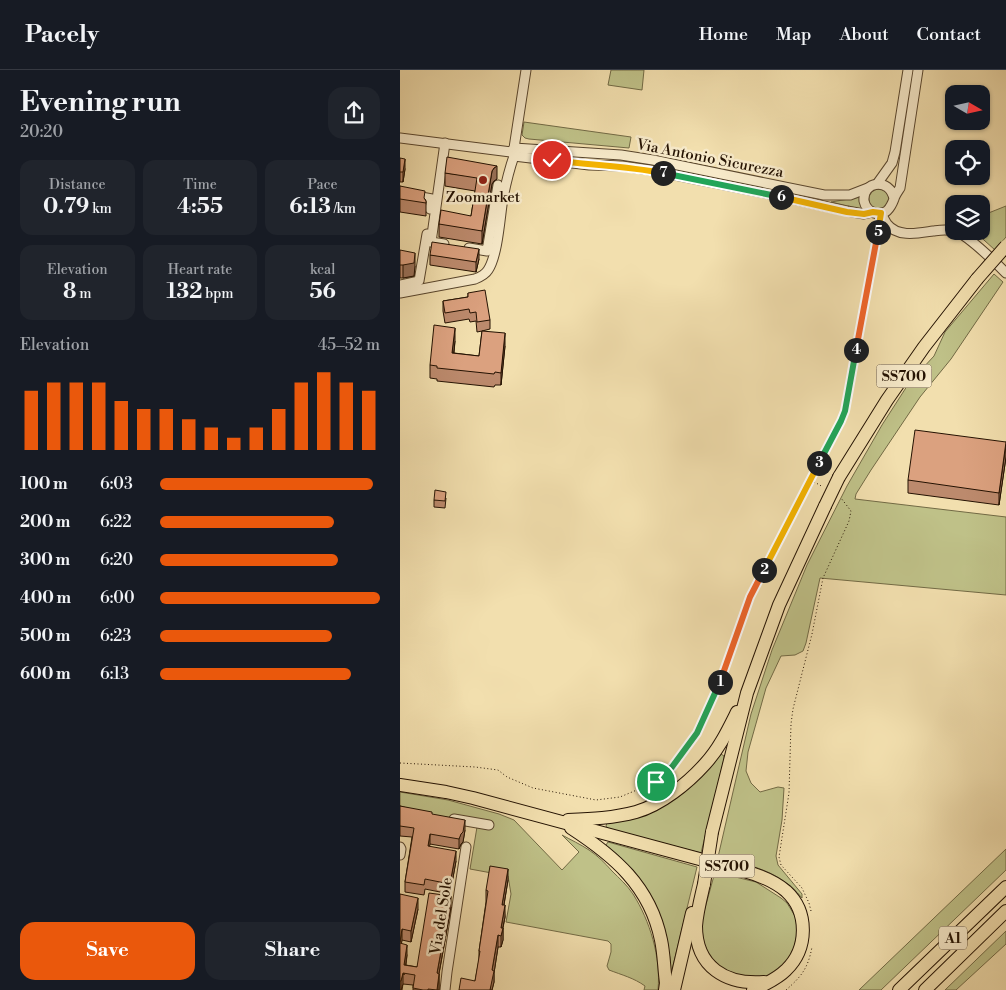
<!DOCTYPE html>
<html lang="en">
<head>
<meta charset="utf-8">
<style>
  :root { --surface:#171b24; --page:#20242c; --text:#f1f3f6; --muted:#9ea1a6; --line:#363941; --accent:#ea580c }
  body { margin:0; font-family:"Libre Bodoni",serif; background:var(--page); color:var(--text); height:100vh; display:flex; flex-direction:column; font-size:19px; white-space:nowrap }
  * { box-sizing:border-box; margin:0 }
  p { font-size:16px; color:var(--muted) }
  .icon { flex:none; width:28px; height:28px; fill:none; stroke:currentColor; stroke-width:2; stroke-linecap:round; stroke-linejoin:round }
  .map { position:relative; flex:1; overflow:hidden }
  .side { display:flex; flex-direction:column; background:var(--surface); width:400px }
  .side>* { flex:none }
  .needle { width:32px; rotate:99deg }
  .fabs { position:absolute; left:545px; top:15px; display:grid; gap:10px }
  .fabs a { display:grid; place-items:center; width:45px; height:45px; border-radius:10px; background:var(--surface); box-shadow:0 1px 4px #0004; font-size:25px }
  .pin { position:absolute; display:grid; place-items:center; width:42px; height:42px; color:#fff; margin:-21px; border:2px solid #fff; border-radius:50%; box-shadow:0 1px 5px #0007 }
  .km { position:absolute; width:25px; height:25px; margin:-12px; border-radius:50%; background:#222; color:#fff; font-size:14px; line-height:25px; text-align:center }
  .round { display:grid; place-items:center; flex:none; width:52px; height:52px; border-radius:15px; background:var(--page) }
  .summary { display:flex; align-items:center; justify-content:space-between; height:85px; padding:0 20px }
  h1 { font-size:28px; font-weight:800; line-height:38px }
  .figures { display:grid; grid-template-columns:repeat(3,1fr); gap:8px; height:85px; padding:5px 20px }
  .figures div { display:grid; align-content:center; border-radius:12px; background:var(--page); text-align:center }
  .figures b { font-size:21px; font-weight:800 }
  .figures small { font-size:14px; font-weight:400 }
  .figures p { font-size:14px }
  .chart { height:140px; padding:10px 20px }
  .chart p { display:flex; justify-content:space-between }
  .chart svg { width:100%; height:90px; margin-top:5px; stroke:var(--accent); stroke-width:6 }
  .button { display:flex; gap:10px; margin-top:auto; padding:10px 20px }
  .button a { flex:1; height:58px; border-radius:15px; background:var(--accent); color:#fff; font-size:20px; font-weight:800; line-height:58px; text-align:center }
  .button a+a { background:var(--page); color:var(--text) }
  ul { padding:0 20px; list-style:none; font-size:16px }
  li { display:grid; grid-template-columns:80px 60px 1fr; align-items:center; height:38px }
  li i { height:12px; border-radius:6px; background:var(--accent) }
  header { display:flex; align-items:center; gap:30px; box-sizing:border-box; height:70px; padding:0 25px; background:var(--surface); border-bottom:1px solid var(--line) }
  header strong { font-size:24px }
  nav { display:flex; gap:28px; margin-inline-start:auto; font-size:18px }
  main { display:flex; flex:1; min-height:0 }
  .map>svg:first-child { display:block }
  .green { fill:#bfc188; stroke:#726a45 }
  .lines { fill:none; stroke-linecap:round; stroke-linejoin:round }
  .minor-casing { stroke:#58452d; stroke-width:11 }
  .highway-casing { stroke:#241202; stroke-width:14 }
  .path { stroke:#241202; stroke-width:1; stroke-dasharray:1 2.5; stroke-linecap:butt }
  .minor { stroke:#f7eaca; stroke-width:9 }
  .highway { stroke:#f2dfae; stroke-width:12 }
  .highway-bridge-casing { stroke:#241202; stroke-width:14; stroke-linecap:butt }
  .highway-bridge { stroke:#f2dfae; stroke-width:12 }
  .wall { fill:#bc8a6d; stroke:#241202 }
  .shaded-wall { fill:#997159; stroke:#241202 }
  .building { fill:#dba17f; stroke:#241202 }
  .split-1-casing { stroke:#fff; stroke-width:10 }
  .split-2-casing { stroke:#fff; stroke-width:10 }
  .split-3-casing { stroke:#fff; stroke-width:10 }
  .split-4-casing { stroke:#fff; stroke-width:10 }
  .split-5-casing { stroke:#fff; stroke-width:10 }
  .split-6-casing { stroke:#fff; stroke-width:10 }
  .split-7-casing { stroke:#fff; stroke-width:10 }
  .split-8-casing { stroke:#fff; stroke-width:10 }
  .split-1 { stroke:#22a559; stroke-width:6 }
  .split-2 { stroke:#f0652b; stroke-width:6 }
  .split-3 { stroke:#f5b400; stroke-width:6 }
  .split-4 { stroke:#22a559; stroke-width:6 }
  .split-5 { stroke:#f0652b; stroke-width:6 }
  .split-6 { stroke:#f5b400; stroke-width:6 }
  .split-7 { stroke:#22a559; stroke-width:6 }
  .split-8 { stroke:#f5b400; stroke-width:6 }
  .poi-dot { fill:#8f2418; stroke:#f7eaca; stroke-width:2 }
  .labels { text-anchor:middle; stroke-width:5; stroke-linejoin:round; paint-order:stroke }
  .shield { fill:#f7eaca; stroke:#63533e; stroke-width:1 }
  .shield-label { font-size:14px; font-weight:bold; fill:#241202 }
  .street-label { font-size:15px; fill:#241202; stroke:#f7eaca }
  .poi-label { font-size:15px; fill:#241202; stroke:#f7eaca }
</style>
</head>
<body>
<header>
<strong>Pacely</strong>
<nav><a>Home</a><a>Map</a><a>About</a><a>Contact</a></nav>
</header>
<main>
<section class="side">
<div class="summary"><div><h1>Evening run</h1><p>20:20</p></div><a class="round"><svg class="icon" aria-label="share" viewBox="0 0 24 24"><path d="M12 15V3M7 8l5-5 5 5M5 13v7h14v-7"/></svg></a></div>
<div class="figures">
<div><p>Distance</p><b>0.79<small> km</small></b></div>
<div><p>Time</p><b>4:55</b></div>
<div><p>Pace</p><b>6:13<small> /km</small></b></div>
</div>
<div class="figures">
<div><p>Elevation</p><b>8<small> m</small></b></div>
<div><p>Heart rate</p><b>132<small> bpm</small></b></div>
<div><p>kcal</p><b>56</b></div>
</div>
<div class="chart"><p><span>Elevation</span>45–52 m</p>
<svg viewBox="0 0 160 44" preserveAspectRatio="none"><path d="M5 44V15M15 44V11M25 44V11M35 44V11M45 44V20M55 44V24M65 44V24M75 44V29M85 44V33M95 44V38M105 44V33M115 44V24M125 44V11M135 44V6M145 44V11M155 44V15"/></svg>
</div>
<ul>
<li><b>100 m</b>6:03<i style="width:97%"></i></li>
<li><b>200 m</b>6:22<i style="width:79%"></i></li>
<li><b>300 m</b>6:20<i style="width:81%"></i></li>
<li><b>400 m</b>6:00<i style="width:100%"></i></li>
<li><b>500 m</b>6:23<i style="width:78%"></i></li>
<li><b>600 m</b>6:13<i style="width:87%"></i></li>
</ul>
<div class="button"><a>Save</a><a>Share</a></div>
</section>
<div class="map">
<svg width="606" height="920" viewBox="0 0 606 920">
  <rect width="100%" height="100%" fill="#f2dfae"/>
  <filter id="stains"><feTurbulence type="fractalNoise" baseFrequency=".004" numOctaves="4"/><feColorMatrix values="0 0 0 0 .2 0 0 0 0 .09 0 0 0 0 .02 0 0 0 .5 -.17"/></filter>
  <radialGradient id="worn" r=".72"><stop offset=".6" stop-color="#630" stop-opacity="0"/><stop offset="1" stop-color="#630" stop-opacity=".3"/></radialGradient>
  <g class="green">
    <path d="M211 0H244L242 20 208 15Z"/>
    <path d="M124 52 231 67 229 78 129 69 125 68 122 65Z"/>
    <circle cx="479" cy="129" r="10"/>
    <path d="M461 127 465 140 431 132Z"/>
    <path d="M606 136V167L595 180 574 161H581V146Z"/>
    <path d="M594 204 603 212 551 289 520 327 471 400 456 424 455 429 606 447V525L420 508 406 573 403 581 395 585 381 586 366 618 348 682 346 701 351 713 360 722 378 717 384 718 382 750 376 786 378 795 402 824V828C379 800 351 796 318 787L351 644 372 580 407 495 447 416 482 355 509 313 534 286 545 262Z"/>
    <path d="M321 684 324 686V689L301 783 208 759 206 756 207 753C223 749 244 744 259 738 285 726 303 706 321 684Z"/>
    <path d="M0 722 48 730 99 744 114 750 162 800 179 782 162 765C171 770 180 774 189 780 198 786 205 793 212 801 219 808 227 815 233 824 250 851 261 887 258 920H244L245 916C234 908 222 905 209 900L207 896 211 882V874L208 871 106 852 111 824 108 806 70 799 77 757 0 743Z"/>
    <path d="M208 772 297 797 271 904 270 888 266 869 207 777 206 775Z"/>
    <path d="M606 779V800L481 920H459Z"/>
    <path d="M315 802 356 812 381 828 387 833 395 846 397 853 396 876 385 896 366 908 351 910 323 899 309 885 302 868V849Z"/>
    <path d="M606 861V874L556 920H545Z"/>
  </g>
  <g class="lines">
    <defs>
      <g id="minor">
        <path d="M0 68 111 82"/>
        <path d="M114 78 221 85 253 90 424 125H450L468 118"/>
        <path d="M111 82 114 78 126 0"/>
        <path d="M114 86 189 95 222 96 250 100 370 124 447 141 464 144 473 142"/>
        <path d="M477 114 492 93 495 82 508 0"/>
        <path d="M0 123 32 129 30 139"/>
        <path d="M494 129C490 107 462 111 464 131 465 136 469 141 474 143 486 147 491 137 494 129 495 125 498 121 500 118L518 0"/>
        <path d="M481 143C483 147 485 151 487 154 498 168 519 163 533 161 541 160 546 159 554 161"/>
        <path d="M556 161C571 168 594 191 606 203"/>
        <path d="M44 174 31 172 45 73"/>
        <path d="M69 178 87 181 98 115"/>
        <path d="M0 215 19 211 27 164"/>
        <path d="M0 223 75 209C80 207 85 205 88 200 98 185 100 146 103 128 106 113 109 100 114 86"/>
        <path d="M54 749 89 755"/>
        <path d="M0 777 1 779 0 785"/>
        <path d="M45 920 47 902 66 777"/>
      </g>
      <g id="highway">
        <path d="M439 407 487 330 524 277 577 209"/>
        <path d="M0 715 46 722 73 728 344 801C359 805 374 811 386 821 409 842 408 879 386 900 377 909 364 915 353 920"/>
        <path d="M168 750C191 749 214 748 236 742 261 735 288 713 305 694 319 679 328 660 337 642"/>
        <path d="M171 758C214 786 250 816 261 870 264 884 264 898 266 913L265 920"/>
        <path d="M312 762 347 623 379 535 425 436"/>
        <path d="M304 814C301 827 297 842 296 856 296 897 326 915 364 912"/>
        <path d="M274 920 292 843"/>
        <path d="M499 920 606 817"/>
        <path d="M525 920 606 841"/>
      </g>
    </defs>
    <use href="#minor" class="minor-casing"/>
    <use href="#highway" class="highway-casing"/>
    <g class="path">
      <path d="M411 410 423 417"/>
      <path d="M0 693 75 697 98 700 107 707 133 718 196 730 220 727 256 712 272 697 297 663 317 621 350 527 441 351 445 341 479 156"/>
      <path d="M411 841 409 833 402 818 381 795 379 787 389 723 391 654 393 639 412 564 423 508 449 451 451 441 441 428"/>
      <path d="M386 920C402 906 408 898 412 877"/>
    </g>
    <use href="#minor" class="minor"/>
    <use href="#highway" class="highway"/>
    <defs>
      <g id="highway-bridge">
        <path d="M577 209 606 176"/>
        <path d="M425 436 439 407"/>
        <path d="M304 814 312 762"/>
      </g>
    </defs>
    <use href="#highway-bridge" class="highway-bridge-casing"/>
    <use href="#highway-bridge" class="highway-bridge"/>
  </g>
  <g class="wall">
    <path d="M0 88 5 99 3 112H0Z"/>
    <path d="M45 103 97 109 94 111 92 114 82 174 39 167V154L71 146 75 121 45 116Z"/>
    <path d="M0 116 25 129 26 131V146L0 142Z"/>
    <path d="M0 180 15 196 14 206 3 208H0Z"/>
    <path d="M30 185 79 189 76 202 30 195Z"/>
    <path d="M68 223 90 250V259L82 261 105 276 101 315H95L94 317 37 311V309L30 308V295L55 271 54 283 79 286 82 261 77 262 76 251 70 252 69 249 45 253 43 241V231L68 227Z"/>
    <path d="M606 372V387L599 435 508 423V410Z"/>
    <path d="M46 428 45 438 34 437V430Z"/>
    <path d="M0 736 32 745 65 760 63 772 61 774 59 779 30 774 29 777 56 791 50 824 25 819 24 825 5 822V812L12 767 0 766Z"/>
    <path d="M108 810 104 835 105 847 103 858V870L101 877H98L94 903V912L92 920H59L75 911 79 890V881L86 832V820Z"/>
    <path d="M0 824 18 839 11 872 2 870 1 874 7 885 6 895 17 897 51 837 39 904V920H13V915L3 914 2 920H0Z"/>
  </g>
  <g class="shaded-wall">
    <path d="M5 89V99L3 112V102Z"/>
    <path d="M97 96V109L94 111 92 114 82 174V161L92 101 94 98Z"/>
    <path d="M79 179V189L76 202V192Z"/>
    <path d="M15 183V196L14 206 3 208V195Z"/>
    <path d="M55 258V271L52 296V283Z"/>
    <path d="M105 263V276L101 315V303Z"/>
    <path d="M606 374V387L599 435V423Z"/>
    <path d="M65 750V760L63 772 61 774 59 779V769Z"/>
    <path d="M30 764V774L28 786V776Z"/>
    <path d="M56 781V791L50 824V814Z"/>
    <path d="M108 799V810L102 846V835Z"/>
    <path d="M51 826V837L37 914V903Z"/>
    <path d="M18 828V839L11 872V861Z"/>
    <path d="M105 835V847L101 866V858Z"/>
    <path d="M103 858V870L101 877V866Z"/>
    <path d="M2 859V870L0 883V872Z"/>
    <path d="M98 865V877L94 903V912L92 920H90L92 900Z"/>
    <path d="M7 875V885L4 905V895Z"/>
    <path d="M3 903V914L1 920V911Z"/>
    <path d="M39 904V920H37Z"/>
  </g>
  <g class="building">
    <path d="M47 87 97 96 94 98 92 101 82 161 39 154 41 140 71 146 77 108 45 103Z"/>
    <path d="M0 88 5 89 3 102H0Z"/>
    <path d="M0 116 25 121 24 128 26 131V133L0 129Z"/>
    <path d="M32 172 79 179 76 192 30 185Z"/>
    <path d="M0 180 15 183 14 193 3 195H0Z"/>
    <path d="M85 220 90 250 77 252 76 242 70 243 69 239 45 243 43 231 68 227V223Z"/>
    <path d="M34 255 55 258 52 283 79 286 82 261 105 263 101 303 95 302 94 304 37 298V296L30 295Z"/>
    <path d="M515 360 606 372 599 423 508 410Z"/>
    <path d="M35 420 46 422 45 431 34 430Z"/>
    <path d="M0 736 32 742V744L65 750 63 762 61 764 59 769 30 764 28 776 56 781 50 814 25 809 24 815 5 812 14 758 0 756Z"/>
    <path d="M90 796 108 799 102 835H105L101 858H103L101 866 98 865 92 900 94 901 90 920H59L61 908 75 911 80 881H79L88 821 86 820Z"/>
    <path d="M29 823 51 826 37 903 39 904 37 920 28 919V920H23L13 918 15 905 3 903 1 911H0V873L7 875 4 895 17 897Z"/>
    <path d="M0 824 18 828 11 861 2 859 0 872Z"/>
  </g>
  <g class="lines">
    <defs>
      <path id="split-1" d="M256 712 272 697 297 663 320 612"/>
      <path id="split-2" d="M320 612 350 527 364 500"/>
      <path id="split-3" d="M364 500 419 393"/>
      <path id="split-4" d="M419 393 441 351 445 341 456 280"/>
      <path id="split-5" d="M456 280 478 162"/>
      <path id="split-6" d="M381 127 447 142 464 144 473 142 481 143 478 162"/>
      <path id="split-7" d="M263 103 381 127"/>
      <path id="split-8" d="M152 90C189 95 226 96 263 103"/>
    </defs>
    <use href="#split-1" class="split-1-casing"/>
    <use href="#split-2" class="split-2-casing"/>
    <use href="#split-3" class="split-3-casing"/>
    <use href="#split-4" class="split-4-casing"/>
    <use href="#split-5" class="split-5-casing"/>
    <use href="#split-6" class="split-6-casing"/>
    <use href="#split-7" class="split-7-casing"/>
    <use href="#split-8" class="split-8-casing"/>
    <use href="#split-1" class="split-1"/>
    <use href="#split-2" class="split-2"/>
    <use href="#split-3" class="split-3"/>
    <use href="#split-4" class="split-4"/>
    <use href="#split-5" class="split-5"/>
    <use href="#split-6" class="split-6"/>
    <use href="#split-7" class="split-7"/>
    <use href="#split-8" class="split-8"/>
  </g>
  <circle class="poi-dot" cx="83" cy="110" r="5"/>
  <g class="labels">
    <g class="shield">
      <rect x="476.5" y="294.5" width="55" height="23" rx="4"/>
      <rect x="299.5" y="784.5" width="55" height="23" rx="4"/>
      <rect x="539" y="856.5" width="28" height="23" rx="4"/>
    </g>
    <g class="shield-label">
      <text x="504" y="311">SS700</text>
      <text x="327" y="801">SS700</text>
      <text x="553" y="873">A1</text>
    </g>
    <g class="street-label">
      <text transform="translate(310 88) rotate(11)" y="5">Via Antonio Sicurezza</text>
      <text transform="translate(41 846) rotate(-81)" y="5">Via del Sole</text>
    </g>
    <g class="poi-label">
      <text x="83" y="132">Zoomarket</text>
    </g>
  </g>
  <rect width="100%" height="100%" filter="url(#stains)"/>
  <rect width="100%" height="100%" fill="url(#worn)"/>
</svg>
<div class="fabs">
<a><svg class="needle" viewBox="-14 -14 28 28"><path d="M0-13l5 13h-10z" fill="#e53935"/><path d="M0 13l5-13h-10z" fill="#9ea1a6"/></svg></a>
<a><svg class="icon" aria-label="locate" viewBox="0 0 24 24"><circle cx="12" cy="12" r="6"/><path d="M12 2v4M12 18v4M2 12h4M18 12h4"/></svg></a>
<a><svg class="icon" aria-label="layers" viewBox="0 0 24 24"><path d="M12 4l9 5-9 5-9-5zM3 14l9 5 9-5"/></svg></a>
</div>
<div class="pin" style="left:256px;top:712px;background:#1e9e55"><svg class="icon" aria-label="arrive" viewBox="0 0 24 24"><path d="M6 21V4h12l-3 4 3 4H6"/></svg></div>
<div class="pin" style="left:152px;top:90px;background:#d93025"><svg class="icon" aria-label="check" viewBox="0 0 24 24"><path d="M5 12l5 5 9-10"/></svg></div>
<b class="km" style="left:320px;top:612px">1</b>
<b class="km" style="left:364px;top:500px">2</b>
<b class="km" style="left:419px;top:393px">3</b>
<b class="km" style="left:456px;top:280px">4</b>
<b class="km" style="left:478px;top:162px">5</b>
<b class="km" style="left:381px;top:127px">6</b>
<b class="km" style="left:263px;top:103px">7</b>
</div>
</main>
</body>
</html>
